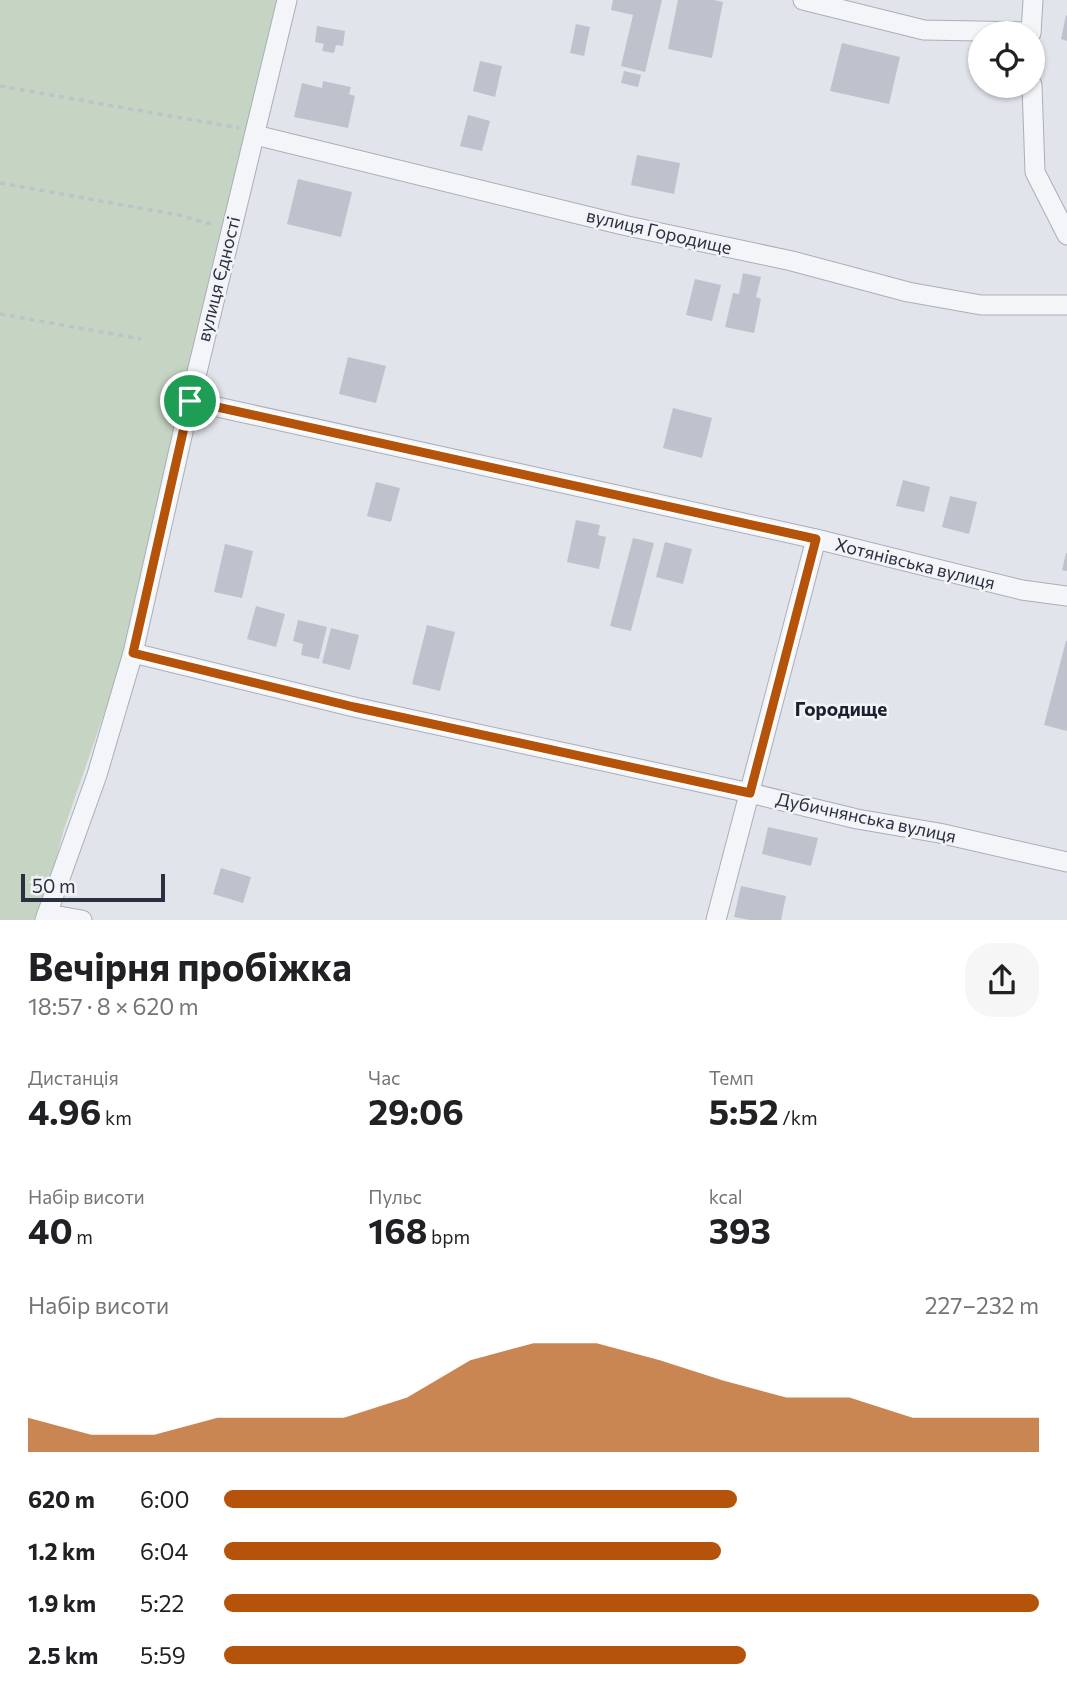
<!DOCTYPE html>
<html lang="uk">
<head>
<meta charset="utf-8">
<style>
  :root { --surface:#fff; --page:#f6f6f6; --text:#202124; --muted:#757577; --accent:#b45309 }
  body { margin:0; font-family:Commissioner,sans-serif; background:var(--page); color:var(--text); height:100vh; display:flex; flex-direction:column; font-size:26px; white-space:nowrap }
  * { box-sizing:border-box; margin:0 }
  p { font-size:23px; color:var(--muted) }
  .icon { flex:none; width:38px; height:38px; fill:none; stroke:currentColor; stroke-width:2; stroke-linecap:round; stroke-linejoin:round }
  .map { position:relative; height:920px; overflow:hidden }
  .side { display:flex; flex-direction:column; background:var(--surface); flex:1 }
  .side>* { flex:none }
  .fabs { position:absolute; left:968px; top:21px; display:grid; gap:14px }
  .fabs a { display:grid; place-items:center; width:77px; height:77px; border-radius:50%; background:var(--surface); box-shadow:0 2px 5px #0004; font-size:35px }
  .scale { position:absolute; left:21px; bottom:18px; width:144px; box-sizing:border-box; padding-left:7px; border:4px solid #2a3042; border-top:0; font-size:19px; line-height:24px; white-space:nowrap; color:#2a3042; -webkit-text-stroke:5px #f1f3f7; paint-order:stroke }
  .pin { position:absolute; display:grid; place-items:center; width:60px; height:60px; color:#fff; margin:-30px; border:4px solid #fff; border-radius:50%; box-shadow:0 2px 7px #0007 }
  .round { display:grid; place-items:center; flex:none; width:74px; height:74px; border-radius:28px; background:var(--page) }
  .summary { display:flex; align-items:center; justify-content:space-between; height:119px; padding:0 28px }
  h1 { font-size:38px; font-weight:700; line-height:52px }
  .figures { display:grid; grid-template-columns:repeat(3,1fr); gap:10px; height:119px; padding:7px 28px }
  .figures div { display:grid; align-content:center }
  .figures b { font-size:35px; font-weight:700 }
  .figures small { font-size:19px; font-weight:400 }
  .figures p { font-size:19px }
  .chart { height:196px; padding:14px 28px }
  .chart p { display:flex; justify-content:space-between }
  .chart svg { width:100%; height:126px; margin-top:7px; fill:var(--accent); opacity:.7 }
  ul { padding:0 28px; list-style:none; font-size:23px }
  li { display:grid; grid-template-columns:112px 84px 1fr; align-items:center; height:52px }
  li i { height:18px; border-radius:9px; background:var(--accent) }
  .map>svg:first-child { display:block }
  .green { fill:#c5d4c3 }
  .building { fill:#bfc2cd }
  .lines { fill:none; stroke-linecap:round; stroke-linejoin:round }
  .minor-casing { stroke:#aaaeb8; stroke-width:21 }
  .path { stroke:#bfc2c9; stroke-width:3.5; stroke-dasharray:5 5; stroke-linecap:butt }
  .minor { stroke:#f4f5f8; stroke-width:19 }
  .route-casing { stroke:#fff; stroke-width:14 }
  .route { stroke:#b45309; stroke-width:9 }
  .labels { text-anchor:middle; stroke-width:5; stroke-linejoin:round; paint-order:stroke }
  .street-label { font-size:18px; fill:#2a3042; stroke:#f1f3f7 }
  .neighbourhood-label { font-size:19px; font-weight:bold; fill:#1c2132; stroke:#f1f3f7 }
</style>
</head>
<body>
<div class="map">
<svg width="1067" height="920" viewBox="0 0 1067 920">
  <rect width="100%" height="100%" fill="#e1e4ea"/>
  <path class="green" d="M0 0H291L133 630 64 829 40 920H0Z"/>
  <g class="building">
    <path d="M613 0H662L645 72 621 66 633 15 611 10Z"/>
    <path d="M678 0H714L723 2 712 58 668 49Z"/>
    <path d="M1066 15 1067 16V41L1061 39Z"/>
    <path d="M576 24 590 27 584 56 570 53Z"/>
    <path d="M317 26 345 31 343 46 336 45 334 53 322 51 324 44 315 42Z"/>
    <path d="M842 43 900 57 889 104 830 91Z"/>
    <path d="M480 61 502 66 495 97 473 91Z"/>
    <path d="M624 71 641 75 638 87 621 83Z"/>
    <path d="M323 81 351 87 349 94 355 96 348 128 294 117 302 83 322 88Z"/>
    <path d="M468 115 490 121 482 151 460 146Z"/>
    <path d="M637 155 680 163 674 194 631 185Z"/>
    <path d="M298 179 352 192 341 237 287 224Z"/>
    <path d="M743 273 761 277 756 297 761 299 754 333 725 327 733 293 739 294Z"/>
    <path d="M695 279 721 285 712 321 686 315Z"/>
    <path d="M348 357 386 366 376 403 339 394Z"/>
    <path d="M673 408 712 418 702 458 663 448Z"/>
    <path d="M903 480 930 487 924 512 896 506Z"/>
    <path d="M376 482 400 488 391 522 367 516Z"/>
    <path d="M950 496 977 502 969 534 942 527Z"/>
    <path d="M576 520 600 525 598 535 606 537 599 569 567 562Z"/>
    <path d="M633 538 654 543 631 631 610 626Z"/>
    <path d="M665 542 692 549 683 584 656 577Z"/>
    <path d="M225 544 253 551 242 598 214 592Z"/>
    <path d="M1066 553H1067V571L1062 570Z"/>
    <path d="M256 606 285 614 276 647 247 639Z"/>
    <path d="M298 620 327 627 319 659 301 655 303 644 293 641Z"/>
    <path d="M427 625 455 632 440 691 412 684Z"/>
    <path d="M331 628 359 635 350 670 322 663Z"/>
    <path d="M1066 641H1067V731L1044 725Z"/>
    <path d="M768 827 818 838 811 866 762 854Z"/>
    <path d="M221 868 251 877 243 903 213 894Z"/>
    <path d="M741 886 786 896 781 920H750L734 917Z"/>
  </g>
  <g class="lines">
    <defs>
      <g id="minor">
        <path d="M803 0 924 30 1031 32"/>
        <path d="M1031 33 1033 0"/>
        <path d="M1032 85 1035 172 1067 235"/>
        <path d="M255 135 623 225 792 261 908 292 981 305H1067"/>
        <path d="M190 401 816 539 1022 590 1067 596"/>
        <path d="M133 653 354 707 750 793 857 819 939 833 1067 862"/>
        <path d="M47 914 82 920"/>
        <path d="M45 920 97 775 133 653 190 401 287 0"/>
        <path d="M716 920 816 539"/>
      </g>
    </defs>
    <use href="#minor" class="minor-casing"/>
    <g class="path">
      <path d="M0 86 239 128"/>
      <path d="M0 183 179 215 214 225"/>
      <path d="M0 314 141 339"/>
    </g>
    <use href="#minor" class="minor"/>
  </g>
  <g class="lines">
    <defs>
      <path id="route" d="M190 401 816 539 750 793 354 707 133 653Z"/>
    </defs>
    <use href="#route" class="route-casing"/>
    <use href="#route" class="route"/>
  </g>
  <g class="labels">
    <g class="street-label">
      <text transform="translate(659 232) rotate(13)" y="6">вулиця Городище</text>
      <text transform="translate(219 279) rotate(-76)" y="6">вулиця Єдності</text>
      <text transform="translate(915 564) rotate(14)" y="6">Хотянівська вулиця</text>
      <text transform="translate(866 818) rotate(12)" y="6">Дубичнянська вулиця</text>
    </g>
    <g class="neighbourhood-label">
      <text x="841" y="716">Городище</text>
    </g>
  </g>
</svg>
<div class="fabs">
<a><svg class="icon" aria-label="locate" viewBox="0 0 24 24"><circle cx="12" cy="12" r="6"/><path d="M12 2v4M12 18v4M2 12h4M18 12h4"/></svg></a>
</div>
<div class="scale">50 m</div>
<div class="pin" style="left:190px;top:401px;background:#1e9e55"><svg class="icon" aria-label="arrive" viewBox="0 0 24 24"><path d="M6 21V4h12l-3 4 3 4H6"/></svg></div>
</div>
<section class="side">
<div class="summary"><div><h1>Вечірня пробіжка</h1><p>18:57 · 8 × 620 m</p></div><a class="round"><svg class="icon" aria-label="share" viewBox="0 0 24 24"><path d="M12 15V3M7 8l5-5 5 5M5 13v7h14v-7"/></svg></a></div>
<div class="figures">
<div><p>Дистанція</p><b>4.96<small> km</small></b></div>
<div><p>Час</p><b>29:06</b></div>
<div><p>Темп</p><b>5:52<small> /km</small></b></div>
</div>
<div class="figures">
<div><p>Набір висоти</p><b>40<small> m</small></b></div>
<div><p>Пульс</p><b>168<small> bpm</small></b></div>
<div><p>kcal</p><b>393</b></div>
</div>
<div class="chart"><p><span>Набір висоти</span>227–232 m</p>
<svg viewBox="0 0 160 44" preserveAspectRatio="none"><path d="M0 44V32L10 38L20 38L30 32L40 32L50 32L60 25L70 12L80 6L90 6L100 12L110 19L120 25L130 25L140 32L150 32L160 32V44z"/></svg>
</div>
<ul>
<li><b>620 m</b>6:00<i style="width:63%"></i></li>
<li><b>1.2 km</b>6:04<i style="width:61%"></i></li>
<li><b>1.9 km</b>5:22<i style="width:100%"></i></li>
<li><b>2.5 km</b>5:59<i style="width:64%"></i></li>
</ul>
</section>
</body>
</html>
